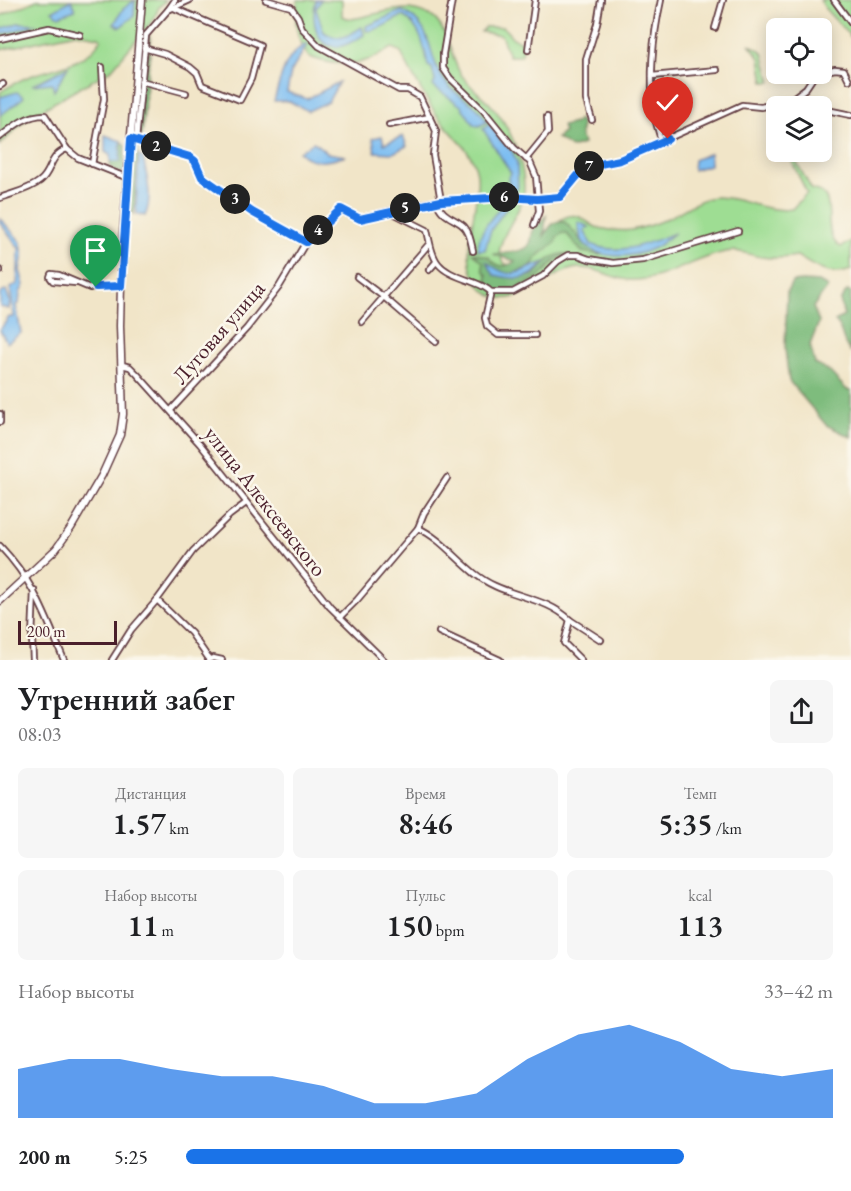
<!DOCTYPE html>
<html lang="ru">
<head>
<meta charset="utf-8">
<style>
  :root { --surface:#fff; --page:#f6f6f6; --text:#202124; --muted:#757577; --accent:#1a73e8 }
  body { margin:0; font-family:"EB Garamond",serif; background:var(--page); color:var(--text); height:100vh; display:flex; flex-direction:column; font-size:22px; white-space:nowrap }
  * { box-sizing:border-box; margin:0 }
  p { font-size:20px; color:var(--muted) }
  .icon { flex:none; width:33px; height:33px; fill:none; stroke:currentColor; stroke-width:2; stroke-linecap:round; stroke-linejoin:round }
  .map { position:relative; height:660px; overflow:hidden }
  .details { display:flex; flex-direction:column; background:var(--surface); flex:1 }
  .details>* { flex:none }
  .fabs { position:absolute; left:766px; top:18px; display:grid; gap:12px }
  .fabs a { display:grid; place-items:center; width:66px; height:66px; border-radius:9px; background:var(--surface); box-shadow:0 3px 15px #0003; font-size:30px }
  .scale { position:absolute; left:18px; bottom:15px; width:99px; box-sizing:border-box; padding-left:6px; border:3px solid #4a1f2b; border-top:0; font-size:16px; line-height:21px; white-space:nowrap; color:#4a1f2b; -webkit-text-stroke:4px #fbf7ec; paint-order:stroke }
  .pin { position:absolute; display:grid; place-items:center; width:51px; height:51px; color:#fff; margin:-62px -26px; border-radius:50% 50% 50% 0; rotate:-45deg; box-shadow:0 0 6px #0007 }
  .pin .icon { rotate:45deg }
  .km { position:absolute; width:30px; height:30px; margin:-15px; border-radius:50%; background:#222; color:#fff; font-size:16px; line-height:30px; text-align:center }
  .round { display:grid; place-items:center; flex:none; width:63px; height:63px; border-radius:9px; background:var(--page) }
  .head { display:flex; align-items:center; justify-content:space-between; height:102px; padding:0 18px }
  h1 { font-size:33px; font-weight:600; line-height:45px }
  .stats { display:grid; grid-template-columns:repeat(3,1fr); gap:9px; height:102px; padding:6px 18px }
  .stats div { display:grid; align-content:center; border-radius:9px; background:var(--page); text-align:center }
  .stats b { font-size:30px; font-weight:600 }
  .stats small { font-size:16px; font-weight:400 }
  .stats p { font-size:16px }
  .chart { height:168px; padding:12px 18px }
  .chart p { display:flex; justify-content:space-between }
  .chart svg { width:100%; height:108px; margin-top:6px; fill:var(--accent); opacity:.7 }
  ul { padding:0 18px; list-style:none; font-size:20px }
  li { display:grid; grid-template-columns:96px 72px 1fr; align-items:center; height:45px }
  li i { height:15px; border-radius:8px; background:var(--accent) }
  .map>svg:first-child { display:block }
  .green { fill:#9edd93; stroke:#747e5f; stroke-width:1.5 }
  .forest { fill:#7ebc7d; stroke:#646e54; stroke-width:1.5 }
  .water { fill:#7dbef2; stroke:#646e8e; stroke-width:1.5 }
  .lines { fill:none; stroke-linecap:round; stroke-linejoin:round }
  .minor-casing { stroke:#633d43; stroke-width:8 }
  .major-casing { stroke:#633d43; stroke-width:9 }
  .minor { stroke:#fff; stroke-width:4.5 }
  .major { stroke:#fff; stroke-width:6 }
  .route-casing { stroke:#fff; stroke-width:12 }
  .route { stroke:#1a73e8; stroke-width:8 }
  .labels { text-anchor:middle; stroke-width:5; stroke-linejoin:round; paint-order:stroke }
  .street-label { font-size:22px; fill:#4a1f2b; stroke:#fbf7ec }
</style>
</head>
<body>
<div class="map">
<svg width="851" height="660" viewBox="0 0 851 660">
  <rect width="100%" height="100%" fill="#fbf7ec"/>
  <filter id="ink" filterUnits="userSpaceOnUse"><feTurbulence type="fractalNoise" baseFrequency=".0167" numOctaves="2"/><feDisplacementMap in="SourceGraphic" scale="12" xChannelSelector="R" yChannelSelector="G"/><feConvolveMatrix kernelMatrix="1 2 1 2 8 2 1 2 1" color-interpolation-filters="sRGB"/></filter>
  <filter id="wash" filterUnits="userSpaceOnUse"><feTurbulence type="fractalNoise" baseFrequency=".008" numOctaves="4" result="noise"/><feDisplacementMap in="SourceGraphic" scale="24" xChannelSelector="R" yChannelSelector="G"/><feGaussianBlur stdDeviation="1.35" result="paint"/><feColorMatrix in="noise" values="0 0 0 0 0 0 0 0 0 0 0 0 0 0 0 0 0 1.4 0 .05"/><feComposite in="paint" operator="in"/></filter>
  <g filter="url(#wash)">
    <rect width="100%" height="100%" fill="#f1e5c8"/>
    <g class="green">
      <path d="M37 0H166L159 7 154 19 111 70 38 112 22 123 0 145V92C10 86 19 80 30 76 55 67 87 65 101 39L99 37 76 33 0 50V16Z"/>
      <path d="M298 0H342V16L350 19C377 16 402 1 429 15 447 24 450 54 459 71 466 84 479 93 490 104 510 125 525 162 524 191 523 210 501 232 499 254L505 264 511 265C524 253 551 223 566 217 581 211 587 225 599 228 608 230 622 231 631 230 644 228 658 223 670 217 685 210 699 198 716 197 742 197 766 213 792 209L807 193 792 162 791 152H795L796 161 812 190C842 190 817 234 841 247L851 241V270C829 278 815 267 797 256 785 258 774 259 761 257 749 255 738 249 725 252 692 259 665 281 630 280 609 279 594 264 572 269 542 276 507 320 479 285 456 257 481 208 477 174 473 149 450 134 436 114 423 94 411 73 400 51L393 48C386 50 379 56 371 59 352 66 327 65 308 56 296 38 293 20 298 0Z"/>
      <path d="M820 0H851V37L827 11Z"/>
      <path d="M485 27H503L513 38 525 44 521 56H509L501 35 481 32Z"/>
      <path d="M749 44 763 52 771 82H764L760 58Z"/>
    </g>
    <g class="forest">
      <path d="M149 34 151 42 142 136 140 137 137 134 143 65Z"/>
      <path d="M579 119 582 125 580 134 583 144 571 148 557 138 564 132 562 126 575 123Z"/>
      <path d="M121 141 125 146 124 173 116 172 110 166V162H120Z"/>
      <path d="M134 145 138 147 134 214 131 213 130 204Z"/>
      <path d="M546 216 544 236C551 226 551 221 565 222L586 245 601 255 582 252 567 234 563 233 557 237 556 242 537 257 531 267 519 271C520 272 528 276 529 276 540 276 546 252 567 254 563 256 558 258 555 261 549 266 545 273 538 277 526 285 483 306 487 275L483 270V262L472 252 489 257C496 267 505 269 515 261L493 254C501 254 526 252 529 245 532 241 531 235 533 231 536 225 542 221 546 216Z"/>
      <path d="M802 281 819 282 828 287 813 307 819 322 810 345 815 364 829 371 847 390H851V437L826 425 789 381 785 349 787 292 792 282Z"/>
      <path d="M847 291 851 292 850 351C840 340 845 332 835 321L844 316 840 301Z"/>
    </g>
    <g class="water">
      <path d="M71 0 75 10 59 16 52 11Z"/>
      <path d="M135 0 134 16 120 27 114 24 123 9Z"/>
      <path d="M316 0H321L316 9 324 32C340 42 347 37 362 27L364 35C357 39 350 44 342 46 315 51 311 19 316 0Z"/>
      <path d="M402 11C437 27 426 61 447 84 460 100 475 99 487 122L479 126 474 125 461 106 433 86 435 81 432 68 428 66C424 46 421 27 403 16 390 21 379 31 366 31V26C379 22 389 15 402 11Z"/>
      <path d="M18 23 37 24 0 35V29Z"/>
      <path d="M308 43 291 72 287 92 307 99 339 82 328 102 308 111 289 101H274C281 78 284 54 308 43Z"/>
      <path d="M68 67 54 91 52 83 32 85Z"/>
      <path d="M17 92 24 97 0 116V97Z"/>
      <path d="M490 124 500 140 512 151 517 163 518 188 511 193 508 179 511 173 483 129Z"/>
      <path d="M105 135 121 141 120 162H110V155L105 152Z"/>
      <path d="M382 136 384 144 403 136 407 146 393 153 375 152 373 138Z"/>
      <path d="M314 142 327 153 346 156C328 162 313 165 299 152Z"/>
      <path d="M710 153V165L693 170 694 160Z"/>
      <path d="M139 155 143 158C147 177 153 199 145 216L137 214 136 206Z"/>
      <path d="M506 201 507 207 491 230 485 250H478C479 234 486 224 496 213 500 208 500 204 506 201Z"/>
      <path d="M0 218 21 242 23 255 20 270 24 285 20 293 19 304 16 305 21 333 7 343 0 330 9 317H14L10 288 17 284 19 248 0 223Z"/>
      <path d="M578 222 589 227 584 230 591 244C619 257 648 243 675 233 668 238 660 246 652 249 633 258 594 261 582 240 579 235 579 227 578 222Z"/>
      <path d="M486 261C512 283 517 271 545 262 530 282 517 280 494 275Z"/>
      <path d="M6 290 10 301 9 309 0 307V294Z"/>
    </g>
  </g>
  <g filter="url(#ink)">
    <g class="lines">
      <defs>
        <g id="minor">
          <path d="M266 0 291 7 298 17 302 28 319 46 399 90H408L420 97 436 131 433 155 441 201"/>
          <path d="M452 0 443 54V68L450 78 484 111 514 148 530 162 536 176 539 211 534 225"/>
          <path d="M661 0C653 36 649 74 654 111 655 122 659 132 662 143"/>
          <path d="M834 0 851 23"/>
          <path d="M168 10 175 0"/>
          <path d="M715 28 723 0"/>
          <path d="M0 39 49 28 80 35"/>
          <path d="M144 48 165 54 190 67 197 73 202 85 240 100 251 79 260 45 174 8"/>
          <path d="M528 50 535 0"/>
          <path d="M822 72 835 69 844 70 849 80"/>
          <path d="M652 76 717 70"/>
          <path d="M141 81 186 93"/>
          <path d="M0 86 3 84"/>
          <path d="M789 101 806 88 814 76 819 74"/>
          <path d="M822 109 851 115"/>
          <path d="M592 120 586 100V59L597 24 601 0"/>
          <path d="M389 125 430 117"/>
          <path d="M0 137C14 126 26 115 45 115L67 149 78 158 128 178"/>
          <path d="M131 139 190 157 195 161 202 177 253 212 306 242 341 209 360 219C387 212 414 204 441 201 481 196 521 201 560 197L585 167 620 160 742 105 761 107 789 101 813 106"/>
          <path d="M136 140 146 35 168 10 190 0"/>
          <path d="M526 159 548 132 547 117"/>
          <path d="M92 164 104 99 102 67"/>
          <path d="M0 198C13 193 29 190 40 181 53 171 48 156 67 149"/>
          <path d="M437 202C441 215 451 217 461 224 469 229 471 242 473 251"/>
          <path d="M391 212 427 230C434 264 436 269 470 281 478 284 485 286 491 292H513L543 276 558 261 568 255H578L589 259 613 263 643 260 738 231"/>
          <path d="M0 270V271"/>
          <path d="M429 270 436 262"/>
          <path d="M357 277 385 298 436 342"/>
          <path d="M76 283 53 281 50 277 51 274 59 275 90 288 121 286"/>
          <path d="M491 292 485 318 487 326 498 335H535"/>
          <path d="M362 322 429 244"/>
          <path d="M122 365 130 367 137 374 200 444 330 607 384 660"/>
          <path d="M171 410 247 328 279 287 306 242"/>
          <path d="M0 414V422"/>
          <path d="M418 528 424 513 447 478"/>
          <path d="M0 546C35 583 45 615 64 660"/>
          <path d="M157 600 191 633 209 659"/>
          <path d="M340 617 357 600 418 528C447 541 465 573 495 586 521 598 549 600 570 620L564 643 581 660"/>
          <path d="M570 620 601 640"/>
          <path d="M439 632 500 660"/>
          <path d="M33 660 32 638 34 590"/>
          <path d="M112 660 131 630 157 600 193 551 230 515 246 503"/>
          <path d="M208 660 213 658 222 660"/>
        </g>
        <path id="major" d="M0 601 56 549 71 528 102 475 120 435 123 414 120 326 122 245 142 0"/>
      </defs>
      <use href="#minor" class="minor-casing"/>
      <use href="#major" class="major-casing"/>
      <use href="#minor" class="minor"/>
      <use href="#major" class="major"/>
    </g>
  </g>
  <g class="lines" filter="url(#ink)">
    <defs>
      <path id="route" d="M96 287 121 286 131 139 190 157 195 161 202 177 252 212 306 242 341 209 360 219 441 201 508 197 537 199 560 197 585 167 620 160 668 139"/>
    </defs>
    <use href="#route" class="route-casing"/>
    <use href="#route" class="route"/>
  </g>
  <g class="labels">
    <g class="street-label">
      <text transform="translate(218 332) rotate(-49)" y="8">Луговая улица</text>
      <text transform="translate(266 501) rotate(52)" y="8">улица Алексеевского</text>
    </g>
  </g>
</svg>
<div class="fabs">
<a><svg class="icon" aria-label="locate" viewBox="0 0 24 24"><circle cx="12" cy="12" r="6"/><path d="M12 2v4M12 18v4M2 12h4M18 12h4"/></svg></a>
<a><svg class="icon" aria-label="layers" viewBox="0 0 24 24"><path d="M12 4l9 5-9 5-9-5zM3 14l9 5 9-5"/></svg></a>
</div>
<div class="scale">200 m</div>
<div class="pin" style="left:96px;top:287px;background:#1e9e55"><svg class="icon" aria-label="arrive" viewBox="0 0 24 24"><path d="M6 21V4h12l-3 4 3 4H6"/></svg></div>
<div class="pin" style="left:668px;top:139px;background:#d93025"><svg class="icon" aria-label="check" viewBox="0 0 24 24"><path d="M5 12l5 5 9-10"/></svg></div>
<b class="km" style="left:156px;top:146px">2</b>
<b class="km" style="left:235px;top:199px">3</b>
<b class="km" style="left:318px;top:230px">4</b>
<b class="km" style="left:405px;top:208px">5</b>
<b class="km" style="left:504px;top:197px">6</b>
<b class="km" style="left:589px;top:166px">7</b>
</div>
<section class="details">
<div class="head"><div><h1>Утренний забег</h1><p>08:03</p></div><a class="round"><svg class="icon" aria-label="share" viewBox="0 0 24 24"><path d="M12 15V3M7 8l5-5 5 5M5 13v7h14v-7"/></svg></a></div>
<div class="stats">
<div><p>Дистанция</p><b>1.57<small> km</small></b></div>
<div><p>Время</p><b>8:46</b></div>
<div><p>Темп</p><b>5:35<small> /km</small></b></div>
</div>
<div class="stats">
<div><p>Набор высоты</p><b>11<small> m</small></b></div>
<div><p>Пульс</p><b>150<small> bpm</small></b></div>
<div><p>kcal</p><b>113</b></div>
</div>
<div class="chart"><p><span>Набор высоты</span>33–42 m</p>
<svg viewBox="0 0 160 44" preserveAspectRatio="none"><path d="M0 44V24L10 20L20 20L30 24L40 27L50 27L60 31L70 38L80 38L90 34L100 20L110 10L120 6L130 13L140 24L150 27L160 24V44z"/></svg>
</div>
<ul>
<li><b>200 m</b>5:25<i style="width:77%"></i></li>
</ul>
</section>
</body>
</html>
